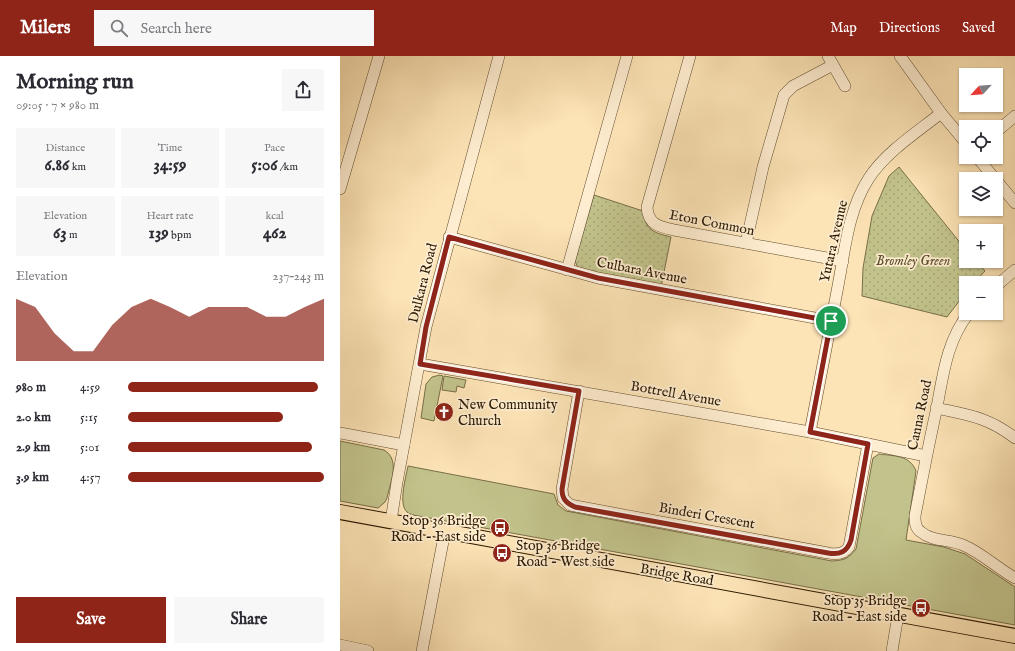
<!DOCTYPE html>
<html lang="en">
<head>
<meta charset="utf-8">
<style>
  :root { --surface:#fff; --page:#f7f7f7; --text:#2b2b33; --muted:#7c7c81; --accent:#8f2418 }
  body { margin:0; font-family:"IM FELL English",serif; background:var(--page); color:var(--text); height:100vh; display:flex; flex-direction:column; font-size:15px; white-space:nowrap }
  * { box-sizing:border-box; margin:0 }
  p { font-size:13px; color:var(--muted) }
  .icon { flex:none; width:22px; height:22px; fill:none; stroke:currentColor; stroke-width:2; stroke-linecap:round; stroke-linejoin:round }
  .map { position:relative; flex:1; overflow:hidden }
  .details { display:flex; flex-direction:column; background:var(--surface); width:340px }
  .details>* { flex:none }
  .needle { width:26px; rotate:244deg }
  .fabs { position:absolute; left:619px; top:12px; display:grid; gap:8px }
  .fabs a { display:grid; place-items:center; width:44px; height:44px; border-radius:0px; background:var(--surface); box-shadow:0 1px 3px #0004; font-size:20px }
  .pin { position:absolute; display:grid; place-items:center; width:34px; height:34px; color:#fff; margin:-17px; border:2px solid #fff; border-radius:50%; box-shadow:0 1px 4px #0007 }
  .round { display:grid; place-items:center; flex:none; width:42px; height:42px; border-radius:0px; background:var(--page) }
  .head { display:flex; align-items:center; justify-content:space-between; height:68px; padding:0 16px }
  h1 { font-size:22px; font-weight:700; line-height:30px }
  .metrics { display:grid; grid-template-columns:repeat(3,1fr); gap:6px; height:68px; padding:4px 16px }
  .metrics div { display:grid; align-content:center; border-radius:0px; background:var(--page); text-align:center }
  .metrics b { font-size:17px; font-weight:700 }
  .metrics small { font-size:11px; font-weight:400 }
  .metrics p { font-size:11px }
  .chart { height:112px; padding:8px 16px }
  .chart p { display:flex; justify-content:space-between }
  .chart svg { width:100%; height:72px; margin-top:4px; fill:var(--accent); opacity:.7 }
  .button { display:flex; gap:8px; margin-top:auto; padding:8px 16px }
  .button a { flex:1; height:46px; border-radius:0px; background:var(--accent); color:#fff; font-size:16px; font-weight:700; line-height:46px; text-align:center }
  .button a+a { background:var(--page); color:var(--text) }
  ul { padding:0 16px; list-style:none; font-size:13px }
  li { display:grid; grid-template-columns:64px 48px 1fr; align-items:center; height:30px }
  li i { height:10px; border-radius:5px; background:var(--accent) }
  header { display:flex; align-items:center; gap:24px; box-sizing:border-box; height:56px; padding:0 20px; background:var(--accent); color:#fff }
  header strong { font-size:19px }
  nav { display:flex; gap:22px; margin-inline-start:auto; font-size:14px }
  .search { width:280px; height:36px; background:var(--page); display:flex; align-items:center; gap:10px; box-sizing:border-box; padding:0 14px; border-radius:0px; color:var(--muted); font-size:15px }
  main { display:flex; flex:1; min-height:0 }
  .map>svg:first-child { display:block }
  .grass { fill:#c2c38c; stroke:#776e47 }
  .park { fill:url(#park-dots); stroke:#776e47 }
  .lines { fill:none; stroke-linecap:round; stroke-linejoin:round }
  .minor-casing { stroke:#604c2f; stroke-width:12 }
  .major-casing { stroke:#2c1902; stroke-width:16 }
  .minor { stroke:#feedd0; stroke-width:11 }
  .major { stroke:#fde4b6; stroke-width:14 }
  .route-casing { stroke:#fff; stroke-width:8 }
  .route { stroke:#8f2418; stroke-width:5 }
  .labels { text-anchor:middle; stroke-width:3.5; stroke-linejoin:round; paint-order:stroke }
  .street-label { font-size:14px; fill:#2c1902; stroke:#feedd0 }
  .park-label { font-size:14px; font-style:italic; fill:#594c2b; stroke:#feedd0 }
  .poi-label { font-size:14px; fill:#2c1902; stroke:#feedd0; text-anchor:start }
</style>
</head>
<body>
<header>
<strong>Milers</strong>
<div class="search"><svg class="icon" aria-label="search" viewBox="0 0 24 24"><circle cx="10" cy="10" r="6"/><path d="M15 15l6 6"/></svg>Search here</div>
<nav><a>Map</a><a>Directions</a><a>Saved</a></nav>
</header>
<main>
<section class="details">
<div class="head"><div><h1>Morning run</h1><p>09:05 · 7 × 980 m</p></div><a class="round"><svg class="icon" aria-label="share" viewBox="0 0 24 24"><path d="M12 15V3M7 8l5-5 5 5M5 13v7h14v-7"/></svg></a></div>
<div class="metrics">
<div><p>Distance</p><b>6.86<small> km</small></b></div>
<div><p>Time</p><b>34:59</b></div>
<div><p>Pace</p><b>5:06<small> /km</small></b></div>
</div>
<div class="metrics">
<div><p>Elevation</p><b>63<small> m</small></b></div>
<div><p>Heart rate</p><b>139<small> bpm</small></b></div>
<div><p>kcal</p><b>462</b></div>
</div>
<div class="chart"><p><span>Elevation</span>237–243 m</p>
<svg viewBox="0 0 160 44" preserveAspectRatio="none"><path d="M0 44V6L10 11L20 27L30 38L40 38L50 22L60 11L70 6L80 11L90 17L100 11L110 11L120 11L130 17L140 17L150 11L160 6V44z"/></svg>
</div>
<ul>
<li><b>980 m</b>4:59<i style="width:97%"></i></li>
<li><b>2.0 km</b>5:15<i style="width:79%"></i></li>
<li><b>2.9 km</b>5:01<i style="width:94%"></i></li>
<li><b>3.9 km</b>4:57<i style="width:100%"></i></li>
</ul>
<div class="button"><a>Save</a><a>Share</a></div>
</section>
<div class="map">
<svg width="675" height="595" viewBox="0 0 675 595">
  <defs>
    <pattern id="park-dots" width="8" height="8" patternUnits="userSpaceOnUse"><rect width="8" height="8" fill="#c2c38c"/><path d="M2 2h.1M6 6h.1" fill="none" stroke="#a7a777" stroke-width="1.8" stroke-linecap="round"/></pattern>
  </defs>
  <rect width="100%" height="100%" fill="#fde4b6"/>
  <filter id="stains"><feTurbulence type="fractalNoise" baseFrequency=".005" numOctaves="4"/><feColorMatrix values="0 0 0 0 .2 0 0 0 0 .09 0 0 0 0 .02 0 0 0 .5 -.17"/></filter>
  <radialGradient id="worn" r=".72"><stop offset=".6" stop-color="#630" stop-opacity="0"/><stop offset="1" stop-color="#630" stop-opacity=".3"/></radialGradient>
  <g class="grass">
    <path d="M100 319 103 320 94 365 81 362 86 328 92 321Z"/>
    <path d="M104 320 126 324 124 332 117 330 116 336 102 334Z"/>
    <path d="M0 385 44 394C61 404 50 427 47 442L45 446 38 452 0 445Z"/>
    <path d="M539 398C554 400 570 399 576 415L566 484 604 491 625 498 675 531V569L73 459C71 458 69 458 67 456 58 448 66 421 68 410L214 438 218 449 226 455 492 505C505 504 508 503 516 493L533 402Z"/>
  </g>
  <g class="park">
    <path d="M559 111 626 194V205H636L645 215 634 227H626V236L607 261 522 240 523 212 532 160 549 120Z"/>
    <path d="M254 139 303 155C305 174 314 177 331 181L321 231 238 212 235 205Z"/>
  </g>
  <g class="lines">
    <defs>
      <g id="minor">
        <path d="M350 0 307 151C308 169 320 171 334 174L503 205"/>
        <path d="M488 0 505 30"/>
        <path d="M560 0 601 57 626 87"/>
        <path d="M656 76 675 60"/>
        <path d="M637 101 655 123"/>
        <path d="M656 124 675 147"/>
        <path d="M0 133 39 0"/>
        <path d="M109 181 258 222 491 265"/>
        <path d="M406 187 423 111 444 39 453 30 493 9"/>
        <path d="M227 214 287 0"/>
        <path d="M656 230 675 214"/>
        <path d="M629 257C607 284 603 319 597 351 589 387 582 423 575 460 575 466 575 472 581 476 593 486 609 483 623 489 642 497 657 512 675 522"/>
        <path d="M80 308 470 376 586 400"/>
        <path d="M239 335 222 433 223 442 230 449 488 497C497 499 504 498 509 491L528 388"/>
        <path d="M596 352C628 359 648 361 675 382"/>
        <path d="M470 376C479 327 489 279 498 230 505 194 508 154 529 122 546 96 576 77 601 57"/>
        <path d="M0 377 64 389"/>
        <path d="M51 465 57 426 86 271 159 0"/>
        <path d="M0 589 28 595"/>
        <path d="M82 595 105 475"/>
        <path d="M552 595 558 559"/>
      </g>
      <path id="major" d="M0 456 675 580"/>
    </defs>
    <use href="#minor" class="minor-casing"/>
    <use href="#major" class="major-casing"/>
    <use href="#minor" class="minor"/>
    <use href="#major" class="major"/>
  </g>
  <g class="lines">
    <defs>
      <path id="route" d="M109 181 258 222 491 265 470 376 528 388 511 484C507 496 500 499 488 497L235 451C226 447 222 443 222 433L239 335 80 308 86 271Z"/>
    </defs>
    <use href="#route" class="route-casing"/>
    <use href="#route" class="route"/>
  </g>
  <defs>
    <symbol id="church-disc" viewBox="-11 -11 22 22"><circle r="9.5" fill="#8f2418" stroke="#feedd0"/><path d="M-1.2-6h2.4v3.5h3.3v2.4h-3.3V6h-2.4V-.1h-3.3v-2.4h3.3Z" fill="#fff"/></symbol>
    <symbol id="bus-disc" viewBox="-11 -11 22 22"><circle r="9.5" fill="#8f2418" stroke="#feedd0"/><path d="M-5-6H5V4H4V6H2V4H-2V6H-4V4H-5ZM-3.5-4V0h7V-4ZM-3.5 1.2v1.5H-2V1.2ZM2 1.2v1.5H3.5V1.2Z" fill="#fff"/></symbol>
  </defs>
  <g fill-rule="evenodd">
    <use href="#church-disc" x="93" y="345" width="22" height="22"/>
    <use href="#bus-disc" x="149" y="461" width="22" height="22"/>
    <use href="#bus-disc" x="151" y="486" width="22" height="22"/>
    <use href="#bus-disc" x="570" y="541" width="22" height="22"/>
  </g>
  <g class="labels">
    <g class="street-label">
      <text transform="translate(372 166) rotate(11)" y="5">Eton Common</text>
      <text transform="translate(493 185) rotate(-77)" y="5">Yutara Avenue</text>
      <text transform="translate(302 214) rotate(11)" y="5">Culbara Avenue</text>
      <text transform="translate(82 227) rotate(-76)" y="5">Dulkara Road</text>
      <text transform="translate(336 337) rotate(10)" y="5">Bottrell Avenue</text>
      <text transform="translate(579 359) rotate(-78)" y="5">Canna Road</text>
      <text transform="translate(367 459) rotate(10)" y="5">Binderi Crescent</text>
      <text transform="translate(337 518) rotate(10)" y="5">Bridge Road</text>
    </g>
    <g class="park-label">
      <text x="573" y="209">Bromley Green</text>
    </g>
    <g class="poi-label">
      <text x="118" y="353">New Community<tspan x="118" dy="16">Church</tspan></text>
      <text x="146" y="469" text-anchor="end">Stop 36 Bridge<tspan x="146" dy="16">Road - East side</tspan></text>
      <text x="176" y="494">Stop 36 Bridge<tspan x="176" dy="16">Road - West side</tspan></text>
      <text x="567" y="549" text-anchor="end">Stop 35 Bridge<tspan x="567" dy="16">Road - East side</tspan></text>
    </g>
  </g>
  <rect width="100%" height="100%" filter="url(#stains)"/>
  <rect width="100%" height="100%" fill="url(#worn)"/>
</svg>
<div class="fabs">
<a><svg class="needle" viewBox="-14 -14 28 28"><path d="M0-13l5 13h-10z" fill="#e53935"/><path d="M0 13l5-13h-10z" fill="#7c7c81"/></svg></a>
<a><svg class="icon" aria-label="locate" viewBox="0 0 24 24"><circle cx="12" cy="12" r="6"/><path d="M12 2v4M12 18v4M2 12h4M18 12h4"/></svg></a>
<a><svg class="icon" aria-label="layers" viewBox="0 0 24 24"><path d="M12 4l9 5-9 5-9-5zM3 14l9 5 9-5"/></svg></a>
<a>+</a>
<a>−</a>
</div>
<div class="pin" style="left:491px;top:265px;background:#1e9e55"><svg class="icon" aria-label="arrive" viewBox="0 0 24 24"><path d="M6 21V4h12l-3 4 3 4H6"/></svg></div>
</div>
</main>
</body>
</html>
